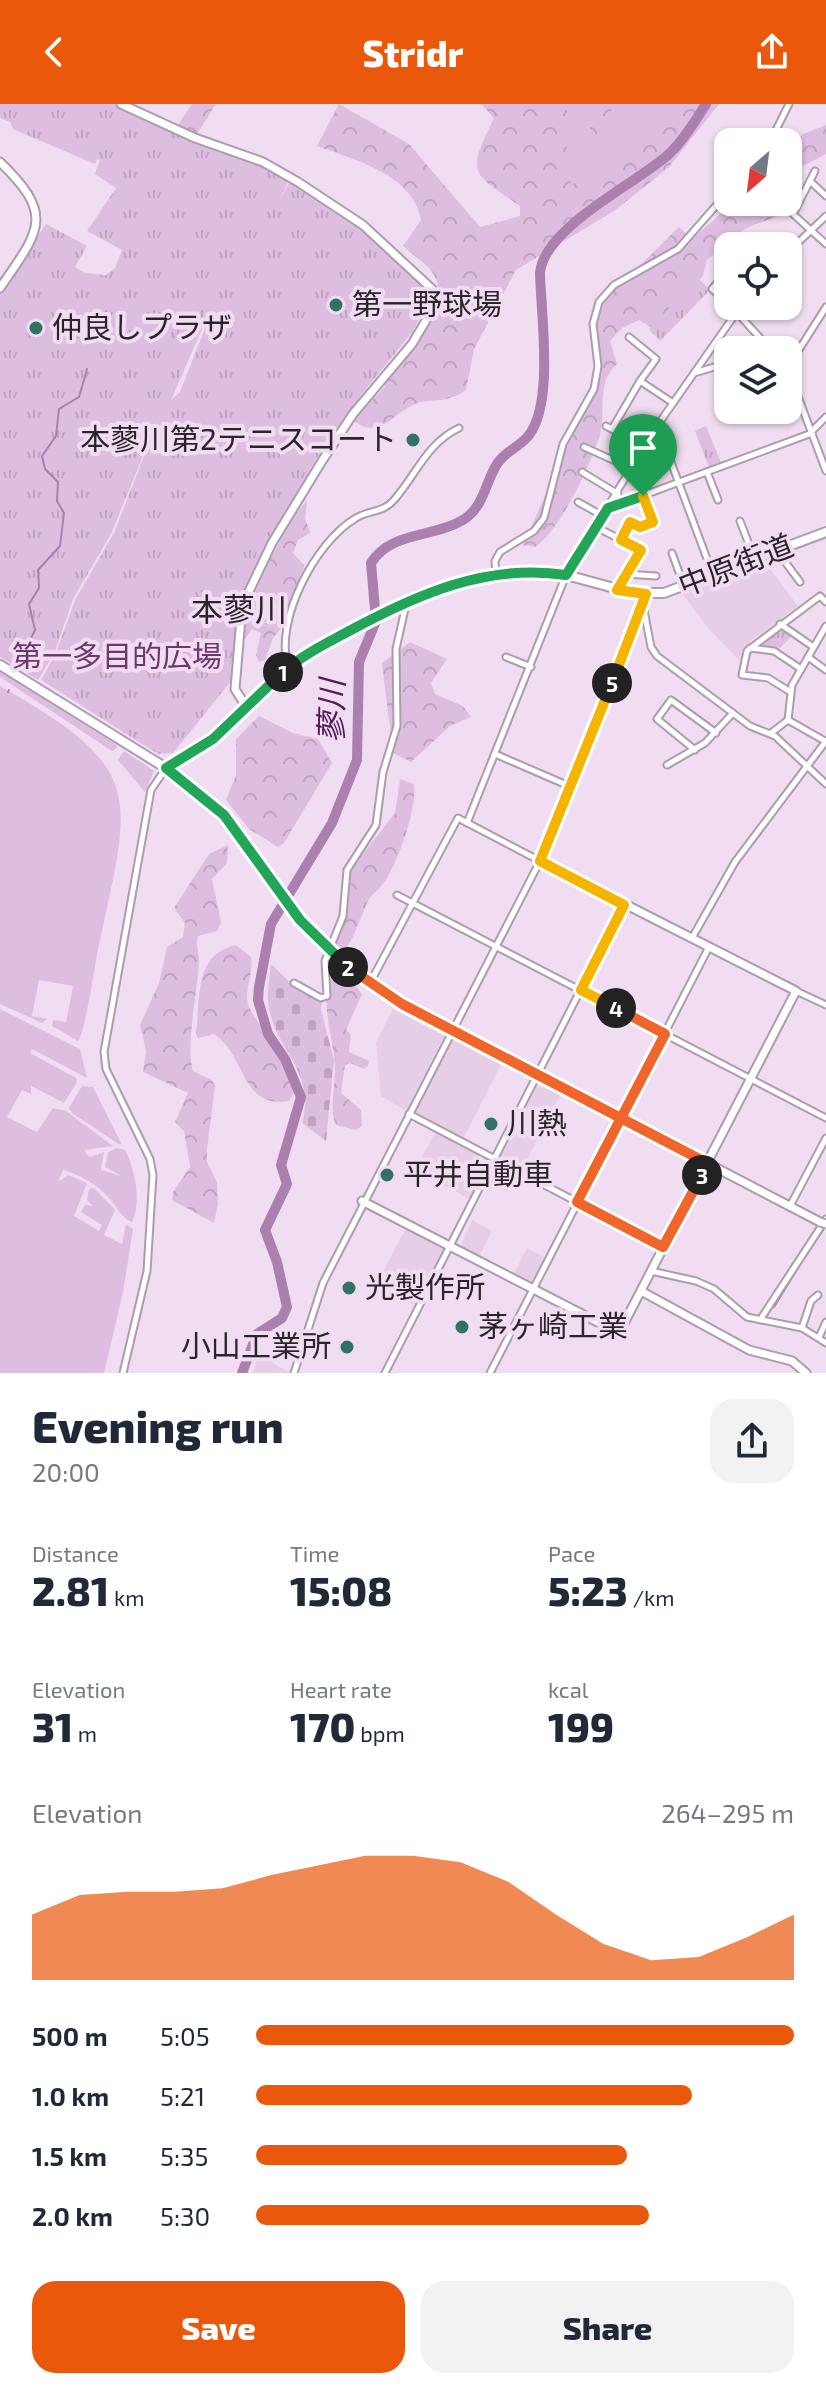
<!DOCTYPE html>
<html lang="en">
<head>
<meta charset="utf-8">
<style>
  :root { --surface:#fff; --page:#f2f2f3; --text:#1f2937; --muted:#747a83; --accent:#ea580c }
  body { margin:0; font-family:"Exo 2","Noto Sans JP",sans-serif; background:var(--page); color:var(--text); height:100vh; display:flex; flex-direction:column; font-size:30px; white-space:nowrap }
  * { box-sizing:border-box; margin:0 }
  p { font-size:26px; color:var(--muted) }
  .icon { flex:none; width:44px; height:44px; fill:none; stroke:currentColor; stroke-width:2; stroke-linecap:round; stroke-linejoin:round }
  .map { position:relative; height:1269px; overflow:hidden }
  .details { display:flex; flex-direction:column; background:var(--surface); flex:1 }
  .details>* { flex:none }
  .needle { width:52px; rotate:208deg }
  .tools { position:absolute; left:714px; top:24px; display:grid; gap:16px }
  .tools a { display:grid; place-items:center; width:88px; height:88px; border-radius:16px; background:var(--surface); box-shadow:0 2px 6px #0004; font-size:40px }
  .pin { position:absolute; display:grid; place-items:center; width:68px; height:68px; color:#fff; margin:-82px -34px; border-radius:50% 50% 50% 0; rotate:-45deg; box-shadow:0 0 8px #0007 }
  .pin .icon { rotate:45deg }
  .km { position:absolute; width:40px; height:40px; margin:-20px; border-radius:50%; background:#222; color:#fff; font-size:22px; line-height:40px; text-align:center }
  .round { display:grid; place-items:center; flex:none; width:84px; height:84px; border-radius:24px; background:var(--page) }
  .summary { display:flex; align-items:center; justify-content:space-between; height:136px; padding:0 32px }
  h1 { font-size:44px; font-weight:800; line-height:60px }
  .figures { display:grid; grid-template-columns:repeat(3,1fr); gap:12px; height:136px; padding:8px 32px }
  .figures div { display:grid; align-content:center }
  .figures b { font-size:40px; font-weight:800 }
  .figures small { font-size:22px; font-weight:400 }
  .figures p { font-size:22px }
  .chart { height:224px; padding:16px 32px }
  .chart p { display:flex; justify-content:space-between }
  .chart svg { width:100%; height:144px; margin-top:8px; fill:var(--accent); opacity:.7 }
  .action { display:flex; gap:16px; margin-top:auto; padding:16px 32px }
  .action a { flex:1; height:92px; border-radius:24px; background:var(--accent); color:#fff; font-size:32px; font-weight:800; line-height:92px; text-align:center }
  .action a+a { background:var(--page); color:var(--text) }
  ul { padding:0 32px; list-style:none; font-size:26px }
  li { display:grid; grid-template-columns:128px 96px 1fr; align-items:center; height:60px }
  li i { height:20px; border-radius:10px; background:var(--accent) }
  header { display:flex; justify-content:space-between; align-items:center; height:104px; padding:0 32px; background:var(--accent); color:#fff; font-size:36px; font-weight:800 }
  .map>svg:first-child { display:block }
  .built { fill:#e6cee7 }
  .grass { fill:#debee0 }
  .forest { fill:url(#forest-crowns) }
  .cemetery { fill:url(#cemetery-stones) }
  .park { fill:url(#park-tufts); fill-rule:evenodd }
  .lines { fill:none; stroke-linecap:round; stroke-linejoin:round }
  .stream { stroke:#ab7fae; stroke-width:2 }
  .river { stroke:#ab7fae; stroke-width:10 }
  .minor-casing { stroke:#ad9bae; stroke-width:9 }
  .tertiary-casing { stroke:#ad9bae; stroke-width:11 }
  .primary-casing { stroke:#ad9bae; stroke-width:12 }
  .minor { stroke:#fff; stroke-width:5 }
  .tertiary { stroke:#fff; stroke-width:7 }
  .primary { stroke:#fff; stroke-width:8 }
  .tertiary-bridge-casing { stroke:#ad9bae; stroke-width:11; stroke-linecap:butt }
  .tertiary-bridge { stroke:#fff; stroke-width:7 }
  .split-1-casing { stroke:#fff; stroke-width:16 }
  .split-2-casing { stroke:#fff; stroke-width:16 }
  .split-3-casing { stroke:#fff; stroke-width:16 }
  .split-4-casing { stroke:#fff; stroke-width:16 }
  .split-5-casing { stroke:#fff; stroke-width:16 }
  .split-6-casing { stroke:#fff; stroke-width:16 }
  .split-1 { stroke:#22a559; stroke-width:10 }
  .split-2 { stroke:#22a559; stroke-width:10 }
  .split-3 { stroke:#f0652b; stroke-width:10 }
  .split-4 { stroke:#f0652b; stroke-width:10 }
  .split-5 { stroke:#f5b400; stroke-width:10 }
  .split-6 { stroke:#f5b400; stroke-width:10 }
  .poi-dot { fill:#317262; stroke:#f1ddf2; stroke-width:3 }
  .labels { text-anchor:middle; stroke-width:8; stroke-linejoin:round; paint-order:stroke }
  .poi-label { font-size:30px; fill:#2b242b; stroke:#f1ddf2; text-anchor:start }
  .street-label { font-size:30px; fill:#2b242b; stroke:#f1ddf2 }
  .park-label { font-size:30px; fill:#6d3671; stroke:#f1ddf2 }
  .neighbourhood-label { font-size:32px; fill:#2b242b; stroke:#f1ddf2 }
  .water-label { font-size:32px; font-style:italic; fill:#531c57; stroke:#f1ddf2 }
</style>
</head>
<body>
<header><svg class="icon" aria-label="back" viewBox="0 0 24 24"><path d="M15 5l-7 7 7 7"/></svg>Stridr<svg class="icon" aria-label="share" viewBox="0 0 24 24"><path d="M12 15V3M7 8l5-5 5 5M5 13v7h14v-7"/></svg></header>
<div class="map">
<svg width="826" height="1269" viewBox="0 0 826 1269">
  <defs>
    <pattern id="forest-crowns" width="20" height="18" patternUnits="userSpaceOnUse" patternTransform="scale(2)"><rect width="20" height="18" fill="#debee0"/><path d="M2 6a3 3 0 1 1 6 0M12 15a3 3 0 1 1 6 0" fill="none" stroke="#bfa3c0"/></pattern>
    <pattern id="cemetery-stones" width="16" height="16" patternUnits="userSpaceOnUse" patternTransform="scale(2)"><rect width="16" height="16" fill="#debee0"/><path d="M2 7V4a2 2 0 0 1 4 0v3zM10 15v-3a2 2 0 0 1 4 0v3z" fill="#bfa3c0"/></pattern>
    <pattern id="park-tufts" width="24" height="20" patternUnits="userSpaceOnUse" patternTransform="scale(2)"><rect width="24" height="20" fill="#debee0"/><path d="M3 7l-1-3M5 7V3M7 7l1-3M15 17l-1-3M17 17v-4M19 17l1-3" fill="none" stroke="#bfa3c0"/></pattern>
  </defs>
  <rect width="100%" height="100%" fill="#f1ddf2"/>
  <g class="built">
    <path d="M764 457 798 502 745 541 739 556 709 525 681 488Z"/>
    <path d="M393 905 444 932 406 1007 381 992 376 939Z"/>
    <path d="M451 935 501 961 463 1035 412 1010Z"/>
    <path d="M535 981 561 990 522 1065 499 1053Z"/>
    <path d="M436 1027 490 1056 470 1095 415 1066Z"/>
    <path d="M472 1116 492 1127 479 1153 460 1144Z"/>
    <path d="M406 1124 441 1142 442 1148 414 1201 376 1181Z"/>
    <path d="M527 1144 547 1155 531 1180 513 1171Z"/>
    <path d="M258 1250 290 1269H253Z"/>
  </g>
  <g class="grass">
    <path d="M559 0H700L566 119Z"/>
    <path d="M0 567 115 640 118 643 112 647 0 573Z"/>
    <path d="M0 582C146 665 132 688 99 841 95 859 86 926 78 937L52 922 53 916 66 918 73 882 39 876 32 912 47 915 42 919 0 900Z"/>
    <path d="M124 647 154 667 145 688 118 656Z"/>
    <path d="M0 905 80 945 87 974 32 945 30 949 76 974 77 978 64 999 31 982V990L22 986 7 1013 37 1028 53 1004 66 1007 113 1042 84 1046 89 1053 104 1048 101 1066 122 1072 105 1063 108 1048 117 1044 125 1046C135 1066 142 1097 132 1118 121 1114 117 1102 109 1094 97 1080 80 1071 63 1066L58 1078 68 1071 87 1079 74 1112 99 1127 102 1121 81 1108 85 1101 93 1102 87 1096 89 1085 94 1084 115 1106 104 1131 122 1140 126 1120 133 1125 123 1188 104 1269H0Z"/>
    <path d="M82 982 93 983 121 1039 120 1041 72 1009 69 1004Z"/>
  </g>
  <g class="forest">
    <path d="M192 0H216L197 30 177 22Z"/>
    <path d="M339 0 409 40 480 123 520 112V102C471 68 466 71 494 14L481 0H567V70L572 80C592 76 676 19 674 0H719L669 63 614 107 516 166 474 245 466 286C443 302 429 292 411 302 392 311 379 335 355 318L361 307 383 285 437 194C443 167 420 158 403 142L421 116C414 71 355 56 317 42Z"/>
    <path d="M589 0H614L597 44 591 41Z"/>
    <path d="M826 21V50L803 62 791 53 789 45 803 30Z"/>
    <path d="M771 103 778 112 744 125 707 156 703 172 654 225 639 216 622 224 610 237 617 260C596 278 606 308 600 331 590 362 561 425 535 443L523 441 593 285C594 277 597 268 596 259 596 234 582 229 598 203L679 123 692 135 725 106Z"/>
    <path d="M307 397 305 414 310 429 298 436 293 449 304 461 294 509 273 534 265 556 259 558 256 552 261 529 252 525 243 538C235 516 290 411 307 397Z"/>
    <path d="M410 538 447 555 431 579 435 590 463 602 471 613 450 622 411 658 393 649 382 559Z"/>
    <path d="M259 612 293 629 318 635 332 659 284 739 278 743 249 725 226 696 236 671V635Z"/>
    <path d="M400 675 414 680C418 702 397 763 382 781 378 787 373 789 369 795 360 812 350 853 331 857L352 764 395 709Z"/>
    <path d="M228 741 227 759 212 775 221 818 217 827 198 832C195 842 199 847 199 857 198 885 185 944 193 967L212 976 215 982 207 1045V1058L217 1078 218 1100 214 1119 172 1096 173 1088 190 1063 184 1027 175 1018 188 989 143 968 146 947 140 921 159 879 167 843 183 833 185 819 174 804 209 750Z"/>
    <path d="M236 841 251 853C254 869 243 888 249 903 259 927 310 971 289 997 240 1005 247 952 214 930L198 934 196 929C201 893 193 851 236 841Z"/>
    <path d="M333 869 354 880 362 890 346 926 351 930 349 948 369 957 368 962 364 965 350 959 345 961 341 989 361 1006 362 1022 356 1026 336 1021C328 1004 336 982 335 964 334 932 318 900 333 869Z"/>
  </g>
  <path class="cemetery" d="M271 860 292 880 322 895 321 906 334 956 326 1037 302 1019C317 965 272 945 268 897 267 885 270 872 271 860Z"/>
  <g class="park">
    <path d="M0 0H114L209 43 256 59 289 76 280 95 290 77 351 117 423 181 427 199 413 227 362 290 317 354 259 454 236 514 232 576 173 649 158 650 41 576 56 549 75 496 114 429 162 306 111 430 73 495 55 548 38 576 0 553V189L46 120 87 142 75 163 85 169 106 171 115 164 122 146 87 127 116 84 95 70 100 56 97 55 95 60 13 25 10 18 0 14ZM211 209 180 288 171 296 206 216Z"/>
    <path d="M698 174 710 186 660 237 649 225Z"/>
    <path d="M706 322 722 361 710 366 695 327Z"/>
    <path d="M782 523 793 531 777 547 759 543 758 540Z"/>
  </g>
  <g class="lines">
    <g class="stream">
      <path d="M29 538 35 526 29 500 39 484 38 466 60 442 64 409 57 397 58 378 45 365 42 352 56 332 59 305 79 293 87 265"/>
      <path d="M19 569 31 538"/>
      <path d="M8 588 9 586"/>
      <path d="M817 1134 825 1123"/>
      <path d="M774 1203 807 1149"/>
    </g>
    <path class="river" d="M242 1269 257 1230 282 1214 287 1203 277 1158 265 1126 287 1080 281 1061 301 993 285 955 268 930 258 896 259 883 271 820 332 719 357 656 359 558 376 517 371 459C391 427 433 434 463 416 484 403 485 379 497 360 505 347 520 343 529 331 554 298 541 211 540 169 544 123 636 80 669 50 684 36 695 17 706 0"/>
    <defs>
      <g id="minor">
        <path d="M770 38 789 0"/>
        <path d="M815 67 793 110 826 140"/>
        <path d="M810 77 826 92"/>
        <path d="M788 148 826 112"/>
        <path d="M728 166 712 185 728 200"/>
        <path d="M731 202 771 246"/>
        <path d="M629 233 656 255 640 277 673 299"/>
        <path d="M788 263 826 203"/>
        <path d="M788 266 826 367"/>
        <path d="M694 269 728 259"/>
        <path d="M606 322 646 343"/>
        <path d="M658 323 713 471"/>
        <path d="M612 325 640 277"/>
        <path d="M811 328 826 313"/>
        <path d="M584 343 633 365"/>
        <path d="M582 368 618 390"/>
        <path d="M707 368 718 396"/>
        <path d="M578 398 603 412"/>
        <path d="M609 404 812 329"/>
        <path d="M740 417 755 456"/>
        <path d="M596 423 641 446 618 485"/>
        <path d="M621 436 630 418 640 423 653 418 643 392"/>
        <path d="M777 447 800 478"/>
        <path d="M672 449 684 482"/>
        <path d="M496 470 495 457 500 448 534 427 544 414 563 340 594 285 598 262 593 220 599 198 614 181 678 145 728 88"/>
        <path d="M626 470 656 472"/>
        <path d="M643 501 651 543 657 552 750 622 775 632 826 680"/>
        <path d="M780 520 812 542"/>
        <path d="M750 544 774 547 801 565"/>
        <path d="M506 553 531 563"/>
        <path d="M808 553 826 566"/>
        <path d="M288 563C274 517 315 438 356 414 369 406 383 409 394 396 416 371 427 339 459 324"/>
        <path d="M789 587 768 574 742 571 747 547 820 492 826 498"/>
        <path d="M788 616 792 581 826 522"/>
        <path d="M788 616 825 637"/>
        <path d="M771 629 788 616"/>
        <path d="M695 646 657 615 671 596 716 629"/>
        <path d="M495 650 569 682"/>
        <path d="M667 661 705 639 733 609"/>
        <path d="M467 719 566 471 657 322 741 202"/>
        <path d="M397 791 826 1014"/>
        <path d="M692 834 735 758 826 637"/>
        <path d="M294 879 321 894 327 892 325 857 343 812 347 766 376 721 383 668 397 622 396 545 405 505 402 499"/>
        <path d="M796 887 826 901"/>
        <path d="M409 1010 663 1143"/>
        <path d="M790 1102 826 1034"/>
        <path d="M651 1167 696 1177 714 1185 747 1213 802 1224 826 1239"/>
        <path d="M760 1216 826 1115"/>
        <path d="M802 1224 811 1197 818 1191"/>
        <path d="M819 1233 826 1218"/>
        <path d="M123 1269 147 1167 153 1071 150 1055 106 965 104 948 151 686 166 664"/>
        <path d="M294 1269 323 1179 540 757 458 714 370 879"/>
        <path d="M385 1269 624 801"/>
        <path d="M490 1269 709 843"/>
      </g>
      <g id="tertiary">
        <path d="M121 0 195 34 263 58 298 78 363 121 432 185 431 208 412 240 353 310 322 357 272 439 242 502 235 585 247 604"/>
        <path d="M0 58C56 112 39 127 0 184"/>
        <path d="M166 664 203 692 235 725"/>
        <path d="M344 859 402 900 820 1118"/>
        <path d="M362 1097 619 1229 796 887 540 757 646 490"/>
        <path d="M641 1187 749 1246 792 1257 806 1269"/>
      </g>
      <path id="primary" d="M0 561 166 664 213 635 304 552 418 491 488 472 525 467 566 471 633 489H664L826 428"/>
    </defs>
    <use href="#minor" class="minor-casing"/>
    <use href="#tertiary" class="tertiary-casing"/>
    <use href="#primary" class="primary-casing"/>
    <use href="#minor" class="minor"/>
    <use href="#tertiary" class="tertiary"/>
    <use href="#primary" class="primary"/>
    <defs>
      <g id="tertiary-bridge">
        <path d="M235 725 300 816 344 859"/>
        <path d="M820 1118 826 1120"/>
      </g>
    </defs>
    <use href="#tertiary-bridge" class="tertiary-bridge-casing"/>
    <use href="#tertiary-bridge" class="tertiary-bridge"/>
  </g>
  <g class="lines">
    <defs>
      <path id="split-1" d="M283 568C304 550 327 539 351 526 418 490 488 459 566 471L608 404 643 392"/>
      <path id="split-2" d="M283 568 213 635 166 664 224 711 300 816 348 863"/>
      <path id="split-3" d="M348 863 402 900 707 1059 702 1071"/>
      <path id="split-4" d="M616 904 665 930 577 1098 663 1143 702 1071"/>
      <path id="split-5" d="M612 579 540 757 624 801 581 886 616 904"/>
      <path id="split-6" d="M612 579 646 490 617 486 641 446 621 436 630 418 640 423 653 418 643 392"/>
    </defs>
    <use href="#split-1" class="split-1-casing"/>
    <use href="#split-2" class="split-2-casing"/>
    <use href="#split-3" class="split-3-casing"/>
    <use href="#split-4" class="split-4-casing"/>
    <use href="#split-5" class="split-5-casing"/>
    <use href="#split-6" class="split-6-casing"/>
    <use href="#split-1" class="split-1"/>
    <use href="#split-2" class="split-2"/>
    <use href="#split-3" class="split-3"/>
    <use href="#split-4" class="split-4"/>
    <use href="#split-5" class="split-5"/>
    <use href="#split-6" class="split-6"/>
  </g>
  <g class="poi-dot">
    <circle cx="336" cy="201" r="8"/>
    <circle cx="36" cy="224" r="8"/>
    <circle cx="413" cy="336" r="8"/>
    <circle cx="491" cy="1020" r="8"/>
    <circle cx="387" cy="1071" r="8"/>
    <circle cx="349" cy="1184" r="8"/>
    <circle cx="462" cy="1223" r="8"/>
    <circle cx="347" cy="1243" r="8"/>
  </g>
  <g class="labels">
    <g class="poi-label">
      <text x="352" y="211">第一野球場</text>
      <text x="52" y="234">仲良しプラザ</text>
      <text x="397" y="346" text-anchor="end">本蓼川第2テニスコート</text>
      <text x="507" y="1030">川熱</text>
      <text x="403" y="1081">平井自動車</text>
      <text x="365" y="1194">光製作所</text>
      <text x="478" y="1233">茅ヶ崎工業</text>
      <text x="331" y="1253" text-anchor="end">小山工業所</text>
    </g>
    <g class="street-label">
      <text transform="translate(736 462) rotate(-21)" y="10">中原街道</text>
    </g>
    <g class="park-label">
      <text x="117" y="563">第一多目的広場</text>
    </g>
    <g class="neighbourhood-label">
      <text x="239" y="517">本蓼川</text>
    </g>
    <g class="water-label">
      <text transform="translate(332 607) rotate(-89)" y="11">蓼川</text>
    </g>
  </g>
</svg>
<div class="tools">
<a><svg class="needle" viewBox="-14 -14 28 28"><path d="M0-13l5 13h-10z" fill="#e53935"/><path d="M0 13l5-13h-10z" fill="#747a83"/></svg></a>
<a><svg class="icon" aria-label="locate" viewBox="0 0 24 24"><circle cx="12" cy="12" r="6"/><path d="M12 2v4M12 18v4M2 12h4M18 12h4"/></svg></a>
<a><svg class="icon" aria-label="layers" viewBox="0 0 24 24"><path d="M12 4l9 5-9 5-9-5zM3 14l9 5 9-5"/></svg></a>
</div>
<div class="pin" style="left:643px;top:392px;background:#1e9e55"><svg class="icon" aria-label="arrive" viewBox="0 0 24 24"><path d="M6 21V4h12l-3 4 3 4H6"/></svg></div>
<b class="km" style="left:283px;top:568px">1</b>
<b class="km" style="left:348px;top:863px">2</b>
<b class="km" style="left:702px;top:1071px">3</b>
<b class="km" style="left:616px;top:904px">4</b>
<b class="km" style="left:612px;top:579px">5</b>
</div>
<section class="details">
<div class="summary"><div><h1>Evening run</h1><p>20:00</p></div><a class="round"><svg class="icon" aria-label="share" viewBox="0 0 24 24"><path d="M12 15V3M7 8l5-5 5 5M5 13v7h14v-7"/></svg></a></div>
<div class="figures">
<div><p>Distance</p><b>2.81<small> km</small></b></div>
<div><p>Time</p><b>15:08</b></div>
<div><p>Pace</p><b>5:23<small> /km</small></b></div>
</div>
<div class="figures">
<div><p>Elevation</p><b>31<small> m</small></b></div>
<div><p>Heart rate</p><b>170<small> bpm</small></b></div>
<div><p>kcal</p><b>199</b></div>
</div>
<div class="chart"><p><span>Elevation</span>264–295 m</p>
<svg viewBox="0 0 160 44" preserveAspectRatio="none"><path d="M0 44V24L10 18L20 17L30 17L40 16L50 12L60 9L70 6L80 6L90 8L100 14L110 24L120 33L130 38L140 37L150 31L160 24V44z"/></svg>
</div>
<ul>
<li><b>500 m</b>5:05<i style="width:100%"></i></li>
<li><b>1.0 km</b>5:21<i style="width:81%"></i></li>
<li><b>1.5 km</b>5:35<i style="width:69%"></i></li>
<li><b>2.0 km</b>5:30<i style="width:73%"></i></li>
</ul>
<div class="action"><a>Save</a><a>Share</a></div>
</section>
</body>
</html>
